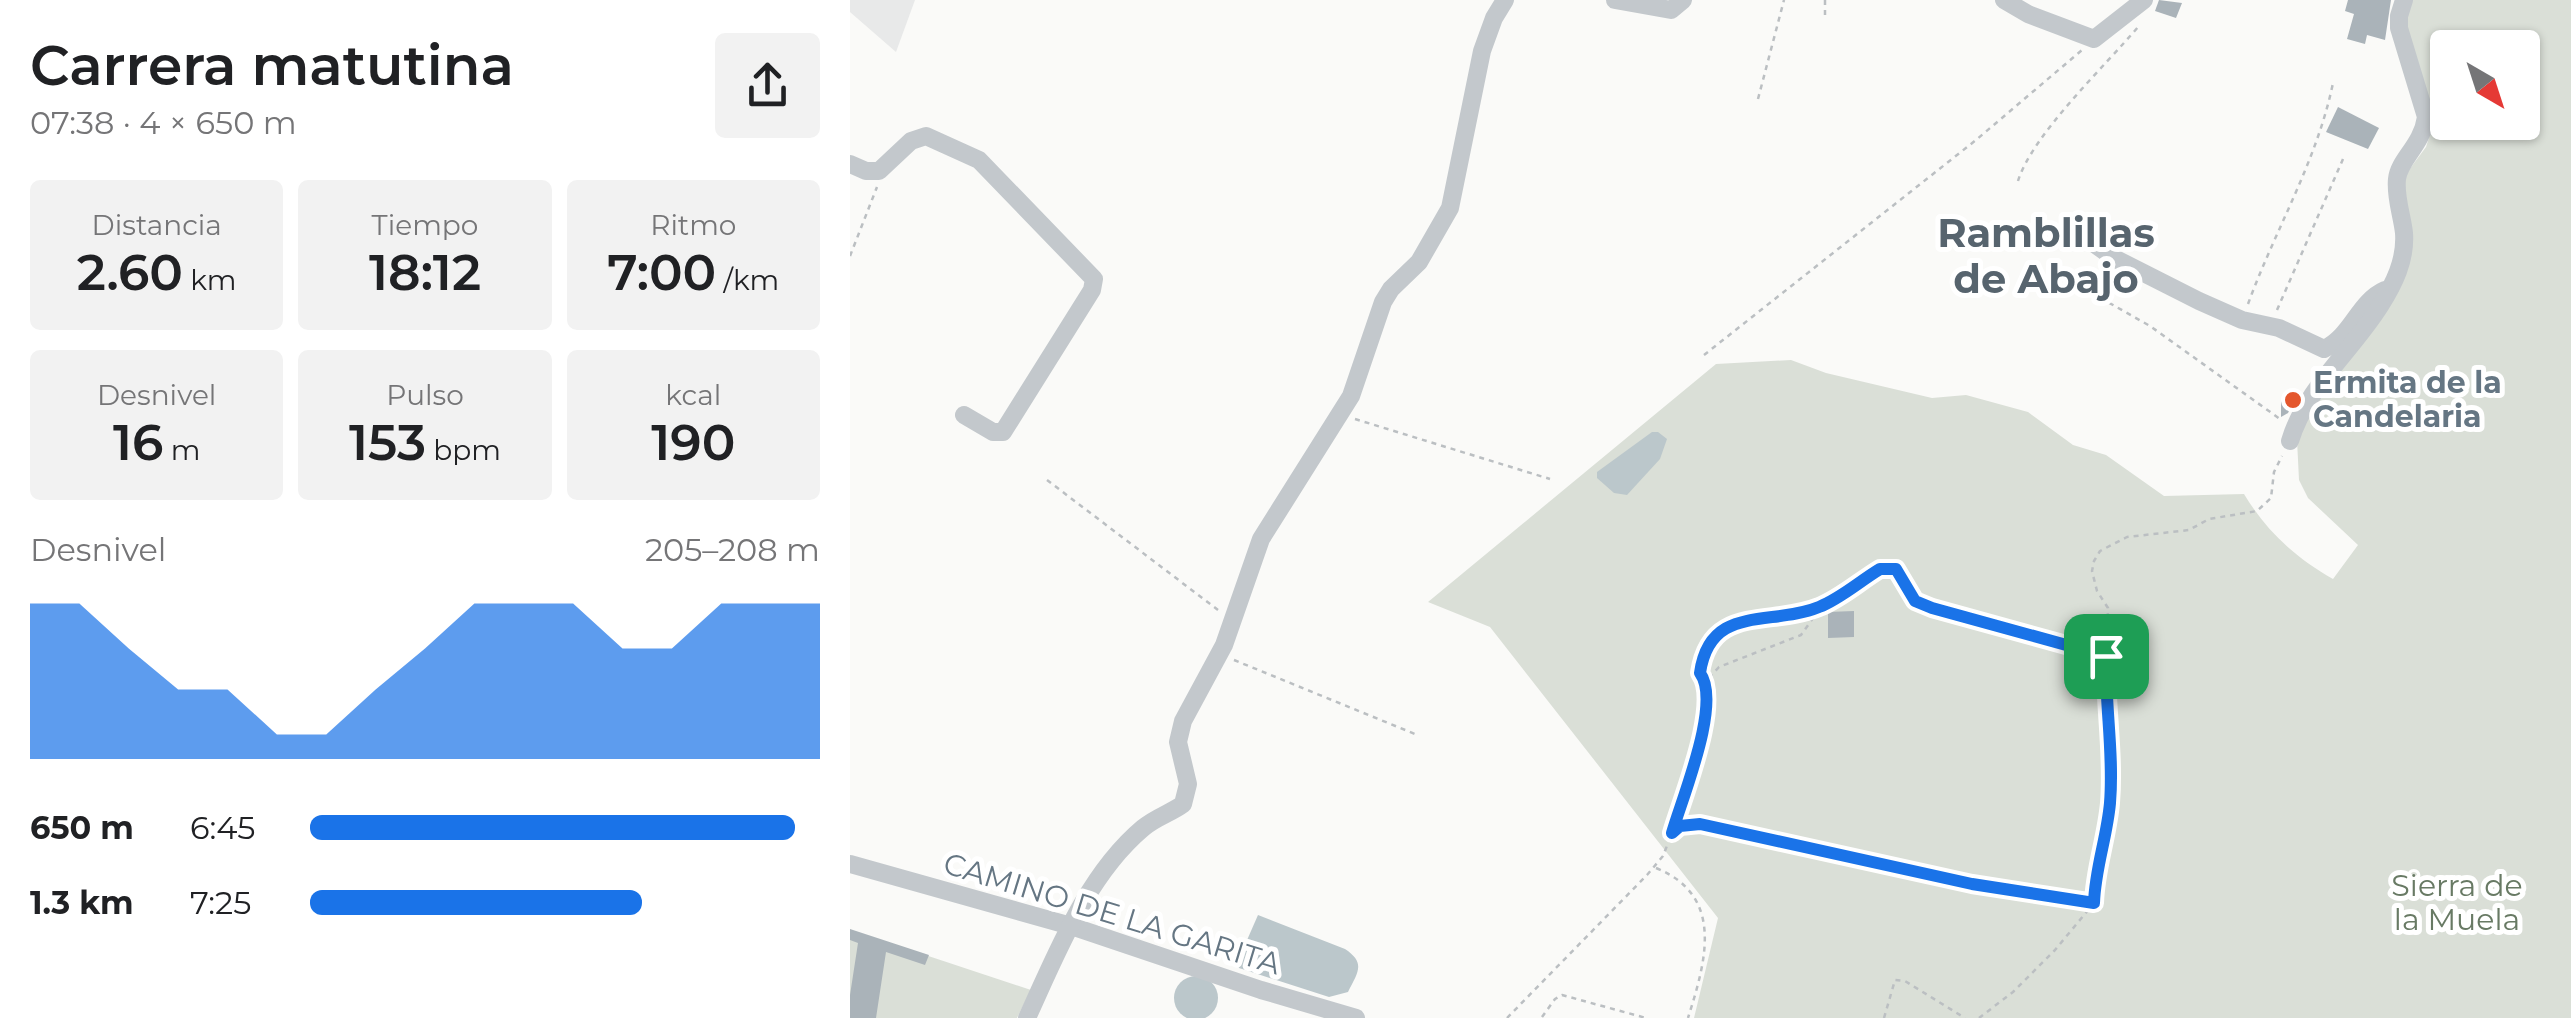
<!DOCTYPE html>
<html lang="es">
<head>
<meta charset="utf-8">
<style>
  :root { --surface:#fff; --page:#f2f2f2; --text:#202124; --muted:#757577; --accent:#1a73e8 }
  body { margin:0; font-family:Montserrat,sans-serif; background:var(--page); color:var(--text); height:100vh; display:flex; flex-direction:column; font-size:38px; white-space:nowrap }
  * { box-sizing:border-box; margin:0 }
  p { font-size:32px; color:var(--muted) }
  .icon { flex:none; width:55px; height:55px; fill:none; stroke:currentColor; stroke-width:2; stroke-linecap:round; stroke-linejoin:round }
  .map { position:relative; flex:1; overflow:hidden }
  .drawer { display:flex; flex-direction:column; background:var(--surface); width:850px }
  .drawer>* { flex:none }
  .needle { width:65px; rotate:141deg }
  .fabs { position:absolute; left:1580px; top:30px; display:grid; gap:20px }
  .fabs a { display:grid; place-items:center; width:110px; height:110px; border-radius:10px; background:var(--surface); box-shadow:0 2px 8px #0004; font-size:50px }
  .pin { position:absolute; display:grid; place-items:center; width:85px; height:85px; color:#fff; margin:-42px; border-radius:20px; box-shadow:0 5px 15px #0006 }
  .round { display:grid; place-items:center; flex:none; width:105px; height:105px; border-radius:10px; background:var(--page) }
  .head { display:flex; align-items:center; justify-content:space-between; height:170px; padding:0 30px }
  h1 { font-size:55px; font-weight:600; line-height:75px }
  .figures { display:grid; grid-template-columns:repeat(3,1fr); gap:15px; height:170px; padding:10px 30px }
  .figures div { display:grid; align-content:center; border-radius:10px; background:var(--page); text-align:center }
  .figures b { font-size:50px; font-weight:600 }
  .figures small { font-size:28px; font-weight:400 }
  .figures p { font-size:28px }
  .chart { height:280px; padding:20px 30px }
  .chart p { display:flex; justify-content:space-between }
  .chart svg { width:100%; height:180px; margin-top:10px; fill:var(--accent); opacity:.7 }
  ul { padding:0 30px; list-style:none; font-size:32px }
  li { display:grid; grid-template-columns:160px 120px 1fr; align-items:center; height:75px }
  li i { height:25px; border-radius:12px; background:var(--accent) }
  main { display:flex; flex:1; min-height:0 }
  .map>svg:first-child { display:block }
  .built { fill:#e8e9e9 }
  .green { fill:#dadfd7; fill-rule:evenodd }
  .water { fill:#bbc7cb }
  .building { fill:#aab3b9 }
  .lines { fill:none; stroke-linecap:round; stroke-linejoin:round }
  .path { stroke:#bbbfc2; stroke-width:2.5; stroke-dasharray:5 5; stroke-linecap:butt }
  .minor { stroke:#c3c8cc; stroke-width:18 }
  .route-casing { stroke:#fff; stroke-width:20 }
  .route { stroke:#1a73e8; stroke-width:12 }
  .poi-dot { fill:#e4572e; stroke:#fff; stroke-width:4 }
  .labels { text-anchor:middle; stroke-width:10; stroke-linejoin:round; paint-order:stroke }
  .poi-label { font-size:30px; font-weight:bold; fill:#657683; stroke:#fff; text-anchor:start }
  .park-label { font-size:30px; fill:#687a64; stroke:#fff }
  .street-label { font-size:30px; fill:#657683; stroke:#fff }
  .district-label { font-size:40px; font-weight:bold; fill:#57646e; stroke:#fff }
</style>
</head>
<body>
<main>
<section class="drawer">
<div class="head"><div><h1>Carrera matutina</h1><p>07:38 · 4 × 650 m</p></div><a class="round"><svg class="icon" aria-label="share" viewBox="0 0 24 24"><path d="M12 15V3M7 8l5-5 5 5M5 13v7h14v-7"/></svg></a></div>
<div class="figures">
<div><p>Distancia</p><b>2.60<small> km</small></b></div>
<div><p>Tiempo</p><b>18:12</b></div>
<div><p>Ritmo</p><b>7:00<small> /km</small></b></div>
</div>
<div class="figures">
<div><p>Desnivel</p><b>16<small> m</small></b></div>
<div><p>Pulso</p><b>153<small> bpm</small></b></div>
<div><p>kcal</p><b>190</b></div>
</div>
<div class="chart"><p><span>Desnivel</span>205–208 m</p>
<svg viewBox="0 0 160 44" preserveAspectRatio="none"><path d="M0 44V6L10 6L20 17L30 27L40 27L50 38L60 38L70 27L80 17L90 6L100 6L110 6L120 17L130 17L140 6L150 6L160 6V44z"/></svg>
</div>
<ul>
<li><b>650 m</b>6:45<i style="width:95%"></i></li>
<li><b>1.3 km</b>7:25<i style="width:65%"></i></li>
</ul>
</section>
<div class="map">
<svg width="1721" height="1018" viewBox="0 0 1721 1018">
  <rect width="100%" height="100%" fill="#fafaf8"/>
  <path class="built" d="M0 0H65L46 52 0 12Z"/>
  <g class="green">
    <path d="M1559 0H1721V1018H844L868 918 640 627 578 602 866 364 941 360 976 373 1082 398 1116 395 1178 412 1223 445 1256 455 1314 496 1394 494C1417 532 1445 557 1483 579L1508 545 1458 498 1449 480 1447 440 1458 412 1540 303 1553 178 1576 147 1582 128 1553 27ZM1598 48H1672V122H1598Z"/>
    <path d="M0 930 181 990 167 1018H0Z"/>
  </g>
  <g class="water">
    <path d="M802 432H808L817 439 810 459 777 495 764 493 747 478V472Z"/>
    <path d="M408 915 495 949C516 963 508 972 498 992L479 997 389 968 387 963Z"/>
    <circle cx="346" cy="998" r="22"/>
  </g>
  <g class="building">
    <path d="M1309 0 1332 3 1326 18 1305 11Z"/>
    <path d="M1498 0H1541L1535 40 1517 35 1515 44 1497 39 1504 14 1495 11Z"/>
    <path d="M1488 107 1529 128 1518 149 1476 132Z"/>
    <path d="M1442 389 1448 394 1438 413 1431 417V402Z"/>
    <path d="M1004 611V637L978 638V612Z"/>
    <path d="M0 929 79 955 75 965 36 952 26 1018H0V995L8 943 0 940Z"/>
  </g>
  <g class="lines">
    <g class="path">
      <path d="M975 15V0"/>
      <path d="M908 99 934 0"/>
      <path d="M1168 181C1182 135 1256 65 1288 27"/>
      <path d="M0 256 27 187"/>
      <path d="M1233 288 1300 326 1430 419"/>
      <path d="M1398 304C1425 230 1467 161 1483 83"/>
      <path d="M1427 310 1493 159"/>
      <path d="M854 355 1126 140 1232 50"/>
      <path d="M505 419 700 479"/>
      <path d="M197 480 368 610"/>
      <path d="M384 660 565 734"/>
      <path d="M856 681 850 673 852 656 867 634 884 622 926 618 971 607 1030 569H1045L1065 601 1082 608 1255 656"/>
      <path d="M822 832 856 714V681L869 667 951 635 971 607"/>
      <path d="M806 868C875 896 856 961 838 1018"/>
      <path d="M692 1017 705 999 712 995 796 1018"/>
      <path d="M657 1018 797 875 813 856 822 833 830 826 850 824 1121 884 1242 903"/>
      <path d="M1034 1018 1045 980 1055 981 1115 1018"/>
      <path d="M1129 1018 1163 992 1205 950 1244 903 1260 806 1262 744 1255 701 1258 608 1247 591 1242 571 1244 561 1250 551 1277 537 1339 530 1359 519 1407 511 1421 498 1424 472 1432 456"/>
    </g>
    <g class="minor">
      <path d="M765 0 821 10 833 0"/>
      <path d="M1154 0 1178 14 1244 39 1294 0"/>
      <path d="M0 164 16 171H29L61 141 76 136 129 160 244 279 242 290 153 432H143L114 415"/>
      <path d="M1218 225 1264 258 1349 301 1392 320 1429 328 1474 349C1502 336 1508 302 1535 290"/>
      <path d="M1440 441C1456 388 1501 352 1530 306 1544 284 1556 260 1554 233 1552 215 1545 197 1547 179 1549 159 1572 146 1576 117L1549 28V16L1554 0"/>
      <path d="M0 864 221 926 411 990 506 1018"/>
      <path d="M177 1018C207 953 237 875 293 828 306 817 321 813 333 804L338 784 328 742 333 721 374 645 411 539 501 396 533 302 541 289 569 262 600 208 632 51 644 18 655 0"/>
    </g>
  </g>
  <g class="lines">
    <defs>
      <path id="route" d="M1030 569H1046L1065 601 1082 608 1256 656C1255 706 1264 754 1260 803 1257 837 1245 869 1244 903L1122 884 850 824 830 826 822 833C832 798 872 703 850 673 860 603 921 627 969 607 990 599 1010 581 1030 569Z"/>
    </defs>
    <use href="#route" class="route-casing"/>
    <use href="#route" class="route"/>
  </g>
  <circle class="poi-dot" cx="1443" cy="400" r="10"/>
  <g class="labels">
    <g class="poi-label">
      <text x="1463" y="393">Ermita de la<tspan x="1463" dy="34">Candelaria</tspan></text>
    </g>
    <g class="park-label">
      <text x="1607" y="896">Sierra de<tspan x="1607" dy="34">la Muela</tspan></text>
    </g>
    <g class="street-label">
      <text transform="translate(262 914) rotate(17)" y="10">CAMINO DE LA GARITA</text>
    </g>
    <g class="district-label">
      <text x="1196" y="247">Ramblillas<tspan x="1196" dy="46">de Abajo</tspan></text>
    </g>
  </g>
</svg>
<div class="fabs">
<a><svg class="needle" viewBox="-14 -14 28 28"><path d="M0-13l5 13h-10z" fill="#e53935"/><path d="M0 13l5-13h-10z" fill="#757577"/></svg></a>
</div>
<div class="pin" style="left:1256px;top:656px;background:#1e9e55"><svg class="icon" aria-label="arrive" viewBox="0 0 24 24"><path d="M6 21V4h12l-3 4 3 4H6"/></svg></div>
</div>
</main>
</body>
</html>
